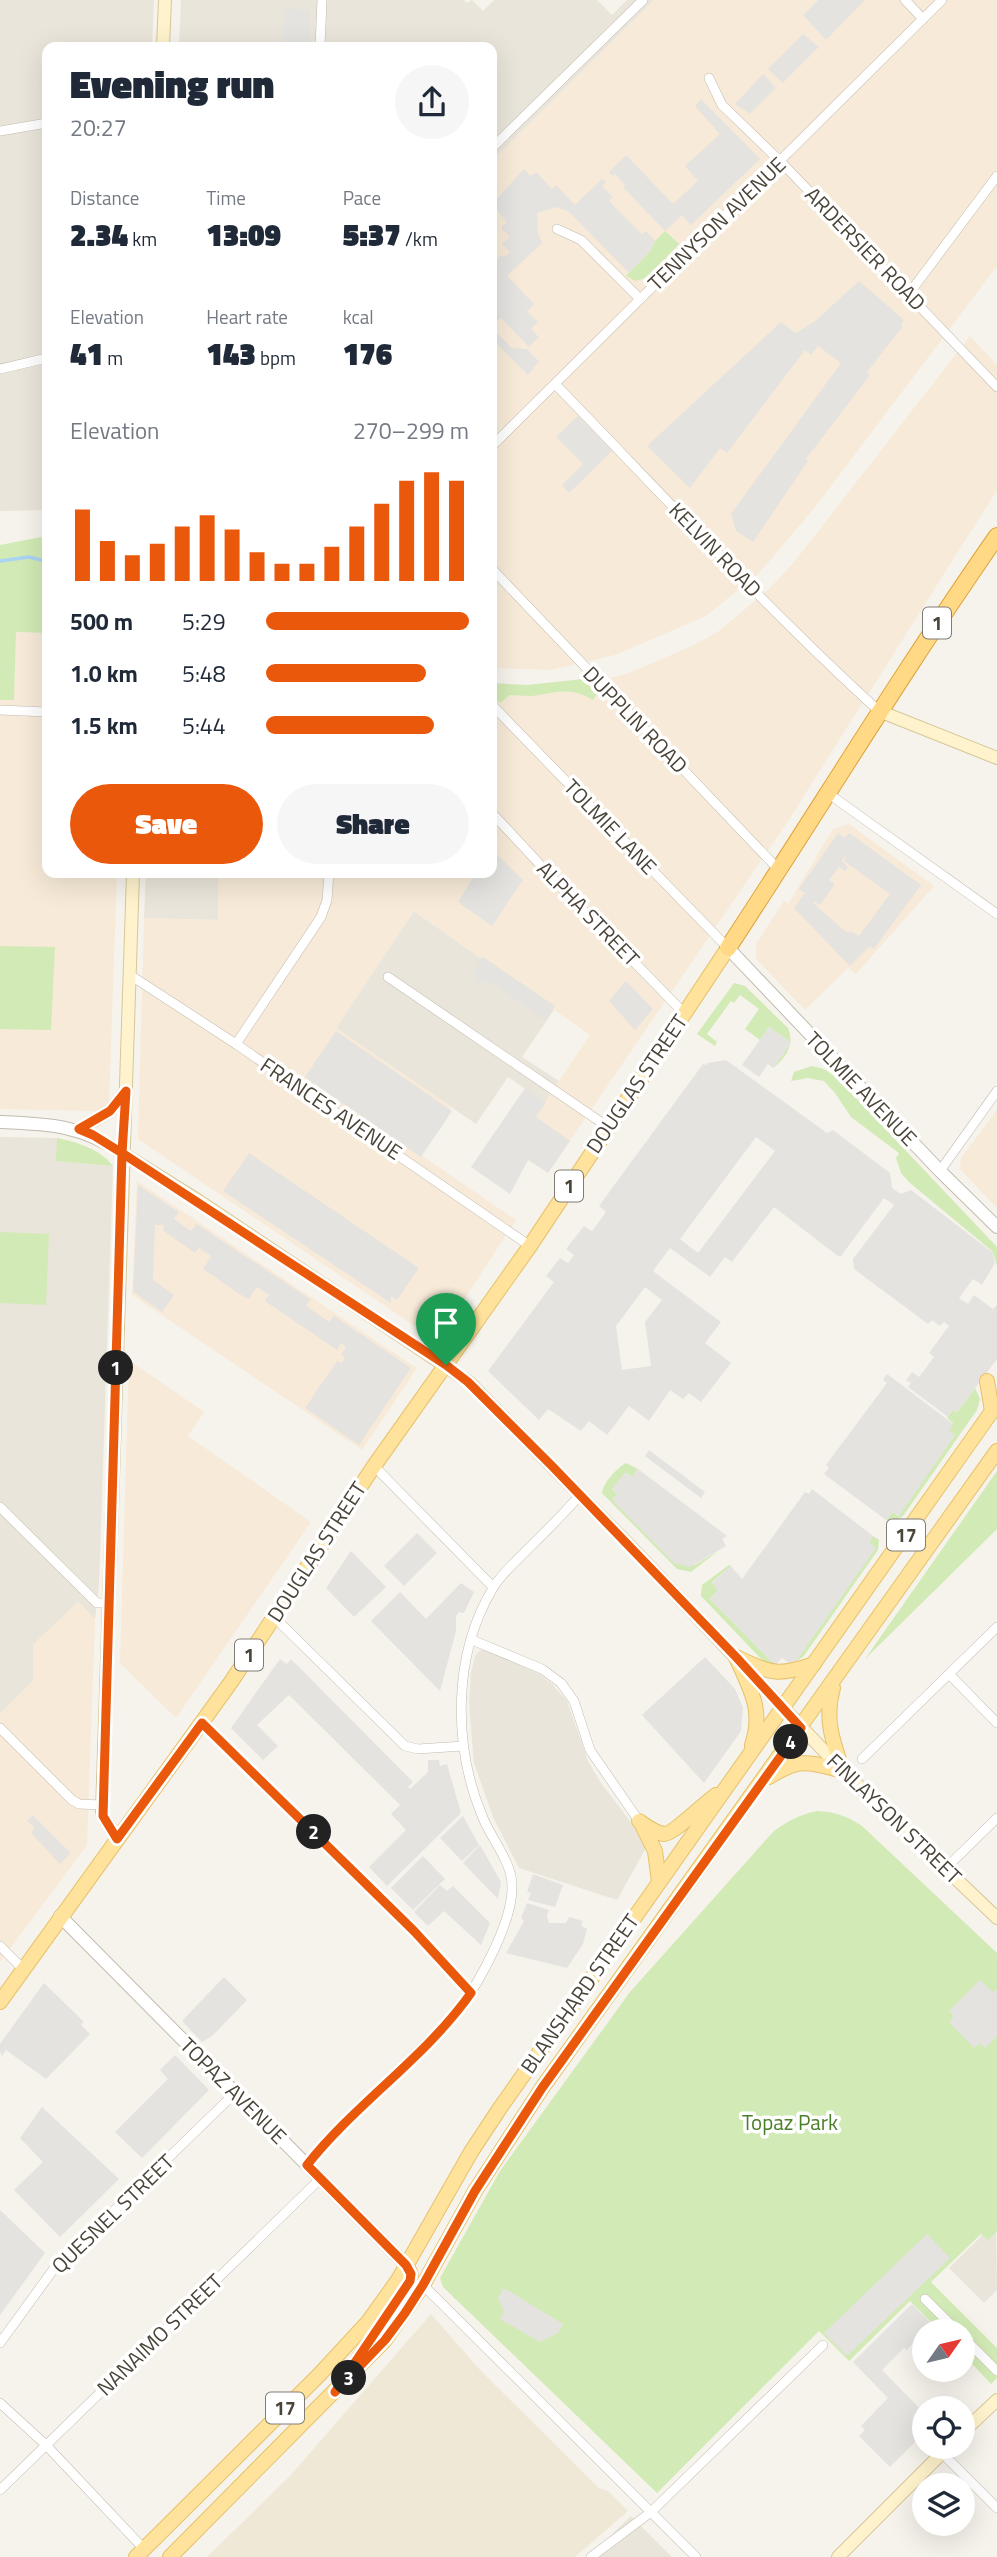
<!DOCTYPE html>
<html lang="en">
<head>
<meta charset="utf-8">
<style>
  :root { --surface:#fff; --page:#f6f6f7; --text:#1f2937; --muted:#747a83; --accent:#ea580c }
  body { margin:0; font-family:"Titillium Web",sans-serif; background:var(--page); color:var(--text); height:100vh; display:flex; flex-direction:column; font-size:26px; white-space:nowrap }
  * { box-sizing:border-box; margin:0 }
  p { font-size:23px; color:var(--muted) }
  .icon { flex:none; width:38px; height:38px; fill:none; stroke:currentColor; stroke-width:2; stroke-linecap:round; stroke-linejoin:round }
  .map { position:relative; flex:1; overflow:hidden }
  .details { position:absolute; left:42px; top:42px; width:455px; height:836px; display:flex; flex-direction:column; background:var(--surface); border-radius:14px; box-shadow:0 7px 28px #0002 }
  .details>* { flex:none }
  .needle { width:46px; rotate:56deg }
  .tools { position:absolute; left:912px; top:2319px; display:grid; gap:14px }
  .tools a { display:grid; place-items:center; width:63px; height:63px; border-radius:50%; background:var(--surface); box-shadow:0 7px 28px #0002; font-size:35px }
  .pin { position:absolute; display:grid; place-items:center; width:60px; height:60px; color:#fff; margin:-72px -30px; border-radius:50% 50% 50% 0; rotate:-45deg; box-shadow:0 0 7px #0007 }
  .pin .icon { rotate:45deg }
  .km { position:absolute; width:35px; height:35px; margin:-18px; border-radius:50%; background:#222; color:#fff; font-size:19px; line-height:35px; text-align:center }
  .round { display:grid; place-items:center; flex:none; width:74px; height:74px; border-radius:37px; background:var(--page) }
  .overview { display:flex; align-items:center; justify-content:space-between; height:119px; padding:0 28px }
  h1 { font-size:38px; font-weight:800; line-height:52px }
  .stats { display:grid; grid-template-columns:repeat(3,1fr); gap:10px; height:119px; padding:7px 28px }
  .stats div { display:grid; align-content:center }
  .stats b { font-size:30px; font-weight:800 }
  .stats small { font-size:19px; font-weight:400 }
  .stats p { font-size:19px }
  .chart { height:196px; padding:14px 28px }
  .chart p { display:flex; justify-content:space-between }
  .chart svg { width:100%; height:126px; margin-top:7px; stroke:var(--accent); stroke-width:6 }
  .button { display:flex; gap:14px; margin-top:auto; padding:14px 28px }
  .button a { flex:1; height:80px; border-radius:42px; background:var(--accent); color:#fff; font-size:28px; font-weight:800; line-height:80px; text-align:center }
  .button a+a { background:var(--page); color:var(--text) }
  ul { padding:0 28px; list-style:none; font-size:23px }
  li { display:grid; grid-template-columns:112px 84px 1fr; align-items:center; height:52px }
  li i { height:18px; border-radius:9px; background:var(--accent) }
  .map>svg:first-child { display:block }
  .residential { fill:#eae5da }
  .commercial { fill:#f7ead8 }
  .education { fill:#efe8d6 }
  .green { fill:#d2eab5 }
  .parking { fill:#e5e3e0; fill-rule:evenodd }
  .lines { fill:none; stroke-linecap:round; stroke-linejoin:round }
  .stream { stroke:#a9d4f2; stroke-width:3.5 }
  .minor-casing { stroke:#c2bbae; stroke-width:10 }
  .tertiary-casing { stroke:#c2bbae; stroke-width:14 }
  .secondary-casing { stroke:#d6c79b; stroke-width:14 }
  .primary-casing { stroke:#e6c16a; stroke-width:16 }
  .trunk-casing { stroke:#e0a43c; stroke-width:18 }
  .minor { stroke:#fff; stroke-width:9 }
  .tertiary { stroke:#fff; stroke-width:12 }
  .secondary { stroke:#fff3cd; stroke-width:12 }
  .primary { stroke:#ffe39c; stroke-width:14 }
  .trunk { stroke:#ffd985; stroke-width:16 }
  .route-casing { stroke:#fff; stroke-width:14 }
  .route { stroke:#ea580c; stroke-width:9 }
  .labels { text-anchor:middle; stroke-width:7; stroke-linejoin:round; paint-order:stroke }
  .shield { fill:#fff; stroke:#817c74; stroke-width:2 }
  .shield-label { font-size:19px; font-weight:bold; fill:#4b4439 }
  .street-label { font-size:21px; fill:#4b4439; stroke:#fff }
  .park-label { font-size:21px; fill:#4a7f2a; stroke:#fff }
</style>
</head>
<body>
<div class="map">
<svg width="997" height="2557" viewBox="0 0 997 2557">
  <rect width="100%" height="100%" fill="#f6f3ec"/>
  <g class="residential">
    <path d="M0 0H154L152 47H47V510L0 511Z"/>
    <path d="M181 0H464L467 3 472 0 483 11 494 0H597L612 15 627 0H654L492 161V47H179Z"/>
    <path d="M146 873H218V920L144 918Z"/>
    <path d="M414 911 554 1010 522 1057 559 1081 546 1103 508 1077 476 1124 336 1028Z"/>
    <path d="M0 1137 57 1138V1161L113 1166 99 1586 95 1619 78 1602 34 1644 33 1681 0 1714Z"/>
    <path d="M481 1650H487L538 1673 553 1685 567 1701 588 1761 601 1783 643 1838 647 1846 617 1900 519 1868 493 1817 474 1763 469 1704 471 1672 476 1654Z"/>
    <path d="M996 2222 997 2290 984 2303 949 2268Z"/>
    <path d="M631 2516 672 2557H589Z"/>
  </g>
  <g class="commercial">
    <path d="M654 0H997V266L816 506 760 572 706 616 615 655 551 670 492 668V161Z"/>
    <path d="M970 336 997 365V490L788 821 548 1173 519 1140 590 1035 414 911 336 1028 452 1107 421 1155 516 1220 437 1341 138 1139 144 918 218 920V873H492V688H573L632 672 694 645 719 631 769 589 795 561Z"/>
    <path d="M16 632 47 633V873H117L109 1104 97 1111 0 1109V700H14Z"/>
    <path d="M849 824 934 886 856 974 848 968 805 1010 756 959V944L784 901 788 904 833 829Z"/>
    <path d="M997 1110V1208L960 1169 961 1158Z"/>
    <path d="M137 1181 417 1368 362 1450 132 1295Z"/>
    <path d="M129 1360 204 1412 188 1436 311 1522 176 1718 120 1663Z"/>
    <path d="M79 1602 95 1619 87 1845 0 1962V1714L33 1681V1644Z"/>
  </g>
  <path class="education" d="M431 2314 481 2371 599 2488 608 2491 628 2511 575 2557H207L289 2477Z"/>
  <g class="green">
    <path d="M665 231 679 244 648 277 636 281 626 276 651 250 655 241Z"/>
    <path d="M47 536V633L16 632 14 700H0V545Z"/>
    <path d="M583 679 597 694 593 700C573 688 561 691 539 695 530 697 519 695 510 695L500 703 492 694V683L527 685Z"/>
    <path d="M0 946 55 947 51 1030 0 1029Z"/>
    <path d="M734 983 745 986 788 1028C795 1045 786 1058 773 1068L791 1043 769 1027 760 1040 745 1029 759 1009 740 995 734 1003 731 1001 707 1034 717 1042 715 1046 697 1034Z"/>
    <path d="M812 1066 824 1069 837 1078 997 1247V1265L992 1251 910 1183 901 1173 896 1158 899 1153 851 1117 835 1093 824 1081 808 1078 791 1081 794 1072Z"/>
    <path d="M57 1138C77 1142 100 1149 113 1166L56 1161Z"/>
    <path d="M0 1232 49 1234 46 1305 0 1303Z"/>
    <path d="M975 1388 980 1399 977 1410 903 1516 894 1521 886 1520 893 1512 898 1516 955 1435 948 1430 953 1423 947 1418 953 1410 957 1412Z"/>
    <path d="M626 1463 638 1469 632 1477 626 1473 612 1489 617 1494 695 1565 718 1551 691 1572 677 1569 602 1493C603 1483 617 1468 626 1463Z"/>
    <path d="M997 1471V1529L865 1659Z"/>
    <path d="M873 1536 879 1540 878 1550 803 1657 796 1661 875 1548 869 1543Z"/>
    <path d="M729 1565 731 1566 712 1582 718 1590 710 1599 775 1665 764 1662 701 1596 702 1585Z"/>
    <path d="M817 1811C835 1812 847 1816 862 1826L997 1953V2231L988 2240 981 2234 931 2282 997 2348V2378L991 2384 963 2354 962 2331H940L910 2301 849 2361 819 2331 657 2493 443 2287 440 2278 500 2171 630 1992 773 1832C787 1821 799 1815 817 1811Z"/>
  </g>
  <g class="parking">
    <path d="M818 0H865L826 40 803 15Z"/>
    <path d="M285 8 310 10V47H283Z"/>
    <path d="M803 34 819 47 783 83 768 69Z"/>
    <path d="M763 74 776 88 750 114 735 104Z"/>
    <path d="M701 99 760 159 691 225 682 215 665 231 623 187 625 185 615 174 612 176 609 172 626 155 673 204 698 181 685 166 720 134 695 106Z"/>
    <path d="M524 169 531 176 536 172 552 189 556 185 575 205 602 179 606 182 602 186 613 197 609 201 642 234 646 231 655 241 651 250 629 273 569 212 557 207 537 213 538 233 542 243 507 276 534 304 527 311 538 322 531 329 539 337 529 347 501 318 492 326V297L497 292 492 286V253L497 259 501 255 504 257 510 252 502 244 510 237 501 228 507 222 492 204Z"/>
    <path d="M859 281 904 320 901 324 903 326 867 372 870 375 806 459 808 461 753 542 736 531 731 514 841 363 818 346 811 355 805 350 727 453 720 448 690 488 647 446 781 322 796 333 814 322Z"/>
    <path d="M492 328 512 348 527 349 539 361 528 375 492 339Z"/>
    <path d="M578 416 612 451 569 493 562 485 583 464 556 437Z"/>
    <path d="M838 833 845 838 849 833 921 885 874 949 870 946 850 966 794 908 805 893 799 889ZM847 854 844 861 890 894 859 936 853 932H846L813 903 815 902 820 905 835 884 829 880 839 867 845 871 848 867 842 861Z"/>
    <path d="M492 850 523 880 492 926 458 902 476 873H492Z"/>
    <path d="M483 957 555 1006 545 1021 493 983 491 985 484 980 480 984 474 980 477 975 473 972Z"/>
    <path d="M626 981 653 1009 635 1030 609 1001Z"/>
    <path d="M769 1027 791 1043 773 1068 768 1064 759 1077 742 1065Z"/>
    <path d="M336 1031 452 1111 421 1157 305 1077Z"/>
    <path d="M726 1060 827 1133 833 1130 890 1173 892 1188 901 1194 911 1190 992 1252 995 1263 982 1285 973 1279 959 1298 968 1304 974 1295 993 1309 997 1305V1359L957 1412 953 1410 948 1417 908 1387 911 1383 906 1380 912 1372 919 1377 934 1357 929 1353 949 1326 944 1322 940 1326 932 1320 928 1324 854 1269 853 1259 894 1205 884 1198 841 1256H838L774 1207 732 1262 725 1257 710 1277 670 1248 653 1271 721 1322 705 1343 731 1363 701 1402 689 1393 683 1399 670 1390 649 1421 629 1406 607 1435 589 1421 581 1431 548 1409 539 1420 488 1371 554 1282 546 1276 560 1258 568 1263 574 1255 566 1249 584 1226 592 1231 606 1212 599 1206 703 1064 706 1065 707 1063ZM756 1137 775 1151 698 1253 680 1239ZM645 1287 662 1300 645 1322 651 1366 622 1370 616 1326Z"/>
    <path d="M525 1088 546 1103 536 1117 570 1141 548 1173 528 1160 510 1194 471 1167Z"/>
    <path d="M249 1153 419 1268 397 1300 391 1296V1303L223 1191Z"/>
    <path d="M138 1185 179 1212 174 1219 191 1231 197 1224 310 1299 306 1306 329 1322 334 1316 411 1368 359 1445 305 1408 337 1361 342 1363 345 1358 341 1355 346 1347 341 1343 337 1350 265 1301 269 1295 257 1287 249 1299 241 1295 203 1269 211 1256 199 1248 195 1253 164 1231 163 1225H155L153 1280 174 1295 162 1312 133 1292Z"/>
    <path d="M887 1374 953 1424 949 1430 955 1435 899 1516 893 1512 886 1520 824 1474 829 1468 826 1465 887 1383 883 1380Z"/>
    <path d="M649 1450 705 1492 701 1498 645 1456Z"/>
    <path d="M638 1469 727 1536 722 1539 726 1546 690 1567 674 1563 614 1502 613 1498 617 1494 612 1488 625 1473 632 1477Z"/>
    <path d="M812 1489 873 1536 869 1543 876 1548 796 1661 789 1663 782 1658 775 1665 710 1599 718 1590 712 1583 731 1566 742 1579 805 1492 809 1494Z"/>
    <path d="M417 1533 437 1553 404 1586 384 1566Z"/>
    <path d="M351 1551 386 1587 354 1617 326 1588Z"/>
    <path d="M461 1583 474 1592 464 1613 459 1612 456 1616V1631L440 1691 371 1621 400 1592 426 1619Z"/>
    <path d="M705 1657 735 1689 743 1708 741 1731 704 1783 642 1715Z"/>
    <path d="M280 1659 287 1664 291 1659 413 1782 408 1787 410 1789 428 1772V1760H439L440 1766 447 1764 461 1813 387 1886 369 1867 406 1830 391 1814 400 1805 289 1695 257 1725 278 1746 263 1760 231 1728Z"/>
    <path d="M33 1815 71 1853 60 1864 31 1833 35 1828 27 1821Z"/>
    <path d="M463 1816 479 1845 462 1861 440 1838Z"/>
    <path d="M480 1845 501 1882 498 1899 463 1863Z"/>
    <path d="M423 1856 445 1879 413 1910 391 1888Z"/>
    <path d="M533 1874 563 1885 555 1907 528 1900 531 1893 527 1892Z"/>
    <path d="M440 1885 447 1891 453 1886 490 1923 481 1945 444 1911 428 1926 414 1912Z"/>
    <path d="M527 1903 549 1910 547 1915 549 1923H566L569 1917 583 1921 581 1926 587 1929 583 1944 567 1968 506 1953 524 1921 521 1918Z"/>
    <path d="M224 1977 247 2000 212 2036 202 2042 182 2021Z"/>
    <path d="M980 1980 993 1992 997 1989V2036L985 2048 980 2043 974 2048 949 2022 954 2016 949 2011Z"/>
    <path d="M44 1983 84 2022 81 2025 90 2034 46 2079 6 2050 2 2056 0 2052V2044Z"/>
    <path d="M175 2055 209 2090 142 2158 115 2132 168 2079 160 2070Z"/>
    <path d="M42 2107 119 2179 60 2237 14 2190 43 2162 20 2138Z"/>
    <path d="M0 2210 45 2253 0 2315Z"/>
    <path d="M927 2234 950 2258 847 2356 824 2333Z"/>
    <path d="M504 2288 563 2324 558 2333 540 2342 500 2319 504 2312 498 2298Z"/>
    <path d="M912 2304 933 2325 924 2331 907 2350 904 2348 882 2370 924 2413V2433L917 2428 914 2429V2433L919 2438 890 2467 859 2436 865 2430 861 2426 888 2398 853 2362Z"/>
  </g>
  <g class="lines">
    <path class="stream" d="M0 561 29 557 45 561"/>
    <defs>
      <g id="minor">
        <path d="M905 0 923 19"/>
        <path d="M320 47 322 0"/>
        <path d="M709 78 722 105 781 162 997 387"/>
        <path d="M0 131 47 123"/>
        <path d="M492 148 643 0"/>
        <path d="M557 229 581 240 640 299"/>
        <path d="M908 295 997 176"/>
        <path d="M0 369 47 358"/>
        <path d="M555 384C662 494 766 608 879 711"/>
        <path d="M492 446 942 0"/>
        <path d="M492 569 780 871"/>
        <path d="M492 705 728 948"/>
        <path d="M0 710 47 712"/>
        <path d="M829 794 997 914"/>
        <path d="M492 813 571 898 685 1014"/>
        <path d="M130 975 236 1044 530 1246"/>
        <path d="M388 977 608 1127"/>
        <path d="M236 1044 321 917 327 900 329 873"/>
        <path d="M940 1171 997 1091"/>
        <path d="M374 1466 493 1587"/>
        <path d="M0 1507 97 1603H109"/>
        <path d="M274 1617 405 1746 418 1749 463 1746"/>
        <path d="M472 1640 542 1669 561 1683 574 1701 590 1750 639 1821"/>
        <path d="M949 1674 997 1723"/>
        <path d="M202 1723 414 1931 471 1993"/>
        <path d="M0 1728 72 1800 79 1804 102 1805"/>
        <path d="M862 1759 997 1627"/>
        <path d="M945 1869 997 1818"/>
        <path d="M0 1946 24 1970"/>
        <path d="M307 2165 333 2135 458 2011C479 1983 513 1922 512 1886 512 1862 492 1840 483 1818 453 1747 452 1656 493 1588 500 1576 511 1566 521 1556 541 1536 561 1517 580 1495"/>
        <path d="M423 2285 696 2557"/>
        <path d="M925 2299 957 2331"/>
        <path d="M962 2336 997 2371"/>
        <path d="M0 2343 53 2270 236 2092"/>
        <path d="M0 2403 46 2445 144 2549"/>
        <path d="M942 2453 997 2508"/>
        <path d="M0 2490 320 2179"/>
        <path d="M591 2557 651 2512 823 2345"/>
      </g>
      <g id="tertiary">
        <path d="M728 948 940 1171 997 1227"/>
        <path d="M0 1122C49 1124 81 1125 122 1153"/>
        <path d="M60 1916 406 2265"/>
      </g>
      <g id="secondary">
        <path d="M163 47 165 0"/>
        <path d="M879 711 997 758"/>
        <path d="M80 1129 110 1111 126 1091"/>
        <path d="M122 1153 199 1201 469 1382 629 1545 843 1771 997 1918"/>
        <path d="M117 1839 103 1816 102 1811 133 873"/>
        <path d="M962 2433 997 2400"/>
        <path d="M838 2557 949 2446"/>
      </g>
      <g id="primary">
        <path d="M987 1381 992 1411"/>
        <path d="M736 1657C750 1689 764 1710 752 1745"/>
        <path d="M736 1657C771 1673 776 1677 814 1664"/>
        <path d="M833 1688C824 1719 833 1742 843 1771"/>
        <path d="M769 1777C801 1757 808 1762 843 1771"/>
        <path d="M639 1821C646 1826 655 1833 664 1834 672 1835 706 1802 716 1795"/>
        <path d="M642 1825 655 1851 659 1882"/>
        <path d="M0 2002 231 1682 374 1466 530 1246 728 948"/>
        <path d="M358 2359C371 2339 404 2302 410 2281 412 2274 409 2270 406 2265"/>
        <path d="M136 2557 319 2375 368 2322 398 2280 471 2152 500 2108 997 1404"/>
        <path d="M170 2557 385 2340 423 2285 475 2191 542 2088 997 1451"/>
      </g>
      <path id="trunk" d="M728 948C818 811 903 671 997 536"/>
    </defs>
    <use href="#minor" class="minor-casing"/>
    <use href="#tertiary" class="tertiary-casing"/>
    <use href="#secondary" class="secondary-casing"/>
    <use href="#primary" class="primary-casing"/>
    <use href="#trunk" class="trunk-casing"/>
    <use href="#minor" class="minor"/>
    <use href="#tertiary" class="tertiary"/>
    <use href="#secondary" class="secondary"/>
    <use href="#primary" class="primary"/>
    <use href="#trunk" class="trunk"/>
  </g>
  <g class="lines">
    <defs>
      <path id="route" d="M446 1365 122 1153 126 1091 110 1111 79 1129 93 1135 122 1153 103 1816 117 1839 202 1723 414 1931 471 1993C425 2058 356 2103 307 2165L406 2265 411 2274 410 2281 335 2392 385 2340 405 2313 423 2285 475 2191 542 2088 801 1728 736 1657 552 1466 468 1382 446 1365"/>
    </defs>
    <use href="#route" class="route-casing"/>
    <use href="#route" class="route"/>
  </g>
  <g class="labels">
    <g class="shield">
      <rect x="923" y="607.5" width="28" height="31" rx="5"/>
      <rect x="555" y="1170.5" width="28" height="31" rx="5"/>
      <rect x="887" y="1519.5" width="38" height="31" rx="5"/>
      <rect x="235" y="1639.5" width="28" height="31" rx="5"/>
      <rect x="266" y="2392.5" width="38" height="31" rx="5"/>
    </g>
    <g class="shield-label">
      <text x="937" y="630">1</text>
      <text x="569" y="1193">1</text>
      <text x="906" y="1542">17</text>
      <text x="249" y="1662">1</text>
      <text x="285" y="2415">17</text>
    </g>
    <g class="street-label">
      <text transform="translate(717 224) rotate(-44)" y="7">TENNYSON AVENUE</text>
      <text transform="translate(865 249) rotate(46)" y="7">ARDERSIER ROAD</text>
      <text transform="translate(715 550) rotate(46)" y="7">KELVIN ROAD</text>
      <text transform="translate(635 720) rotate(46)" y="7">DUPPLIN ROAD</text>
      <text transform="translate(610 827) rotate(46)" y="7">TOLMIE LANE</text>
      <text transform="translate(588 914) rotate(46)" y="7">ALPHA STREET</text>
      <text transform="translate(637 1084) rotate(-56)" y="7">DOUGLAS STREET</text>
      <text transform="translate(861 1089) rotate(46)" y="7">TOLMIE AVENUE</text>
      <text transform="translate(331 1109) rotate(34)" y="7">FRANCES AVENUE</text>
      <text transform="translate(317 1552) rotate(-57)" y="7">DOUGLAS STREET</text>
      <text transform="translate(894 1819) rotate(44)" y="7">FINLAYSON STREET</text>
      <text transform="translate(580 1994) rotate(-55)" y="7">BLANSHARD STREET</text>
      <text transform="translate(233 2091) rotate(45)" y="7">TOPAZ AVENUE</text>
      <text transform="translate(113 2214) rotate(-44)" y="7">QUESNEL STREET</text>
      <text transform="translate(160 2335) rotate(-44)" y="7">NANAIMO STREET</text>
    </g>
    <g class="park-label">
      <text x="790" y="2130">Topaz Park</text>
    </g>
  </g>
</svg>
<div class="tools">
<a><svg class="needle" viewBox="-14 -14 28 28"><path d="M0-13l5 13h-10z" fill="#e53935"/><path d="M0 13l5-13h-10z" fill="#747a83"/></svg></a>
<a><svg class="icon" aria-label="locate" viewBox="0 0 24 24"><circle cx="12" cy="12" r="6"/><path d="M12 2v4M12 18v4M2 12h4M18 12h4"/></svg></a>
<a><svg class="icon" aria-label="layers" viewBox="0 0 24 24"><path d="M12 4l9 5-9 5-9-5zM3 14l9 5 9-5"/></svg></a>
</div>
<div class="pin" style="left:446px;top:1365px;background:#1e9e55"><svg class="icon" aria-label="arrive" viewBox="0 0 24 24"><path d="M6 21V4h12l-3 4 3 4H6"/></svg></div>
<b class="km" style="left:116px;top:1368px">1</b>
<b class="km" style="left:314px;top:1832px">2</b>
<b class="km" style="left:349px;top:2378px">3</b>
<b class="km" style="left:791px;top:1742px">4</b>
<section class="details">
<div class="overview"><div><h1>Evening run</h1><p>20:27</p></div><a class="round"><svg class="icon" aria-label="share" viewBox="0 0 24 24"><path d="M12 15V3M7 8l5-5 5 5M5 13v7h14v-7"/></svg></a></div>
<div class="stats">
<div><p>Distance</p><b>2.34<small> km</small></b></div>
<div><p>Time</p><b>13:09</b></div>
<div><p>Pace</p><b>5:37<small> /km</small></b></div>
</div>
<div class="stats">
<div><p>Elevation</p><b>41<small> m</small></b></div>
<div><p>Heart rate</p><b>143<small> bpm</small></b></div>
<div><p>kcal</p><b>176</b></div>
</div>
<div class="chart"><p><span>Elevation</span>270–299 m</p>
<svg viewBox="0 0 160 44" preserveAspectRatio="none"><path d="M5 44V19M15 44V30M25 44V35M35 44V31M45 44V25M55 44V21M65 44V26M75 44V34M85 44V38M95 44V38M105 44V32M115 44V25M125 44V17M135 44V9M145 44V6M155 44V9"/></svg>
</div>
<ul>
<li><b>500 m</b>5:29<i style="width:100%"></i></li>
<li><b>1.0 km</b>5:48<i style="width:79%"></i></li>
<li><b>1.5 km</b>5:44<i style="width:83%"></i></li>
</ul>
<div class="button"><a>Save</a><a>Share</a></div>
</section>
</div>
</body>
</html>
